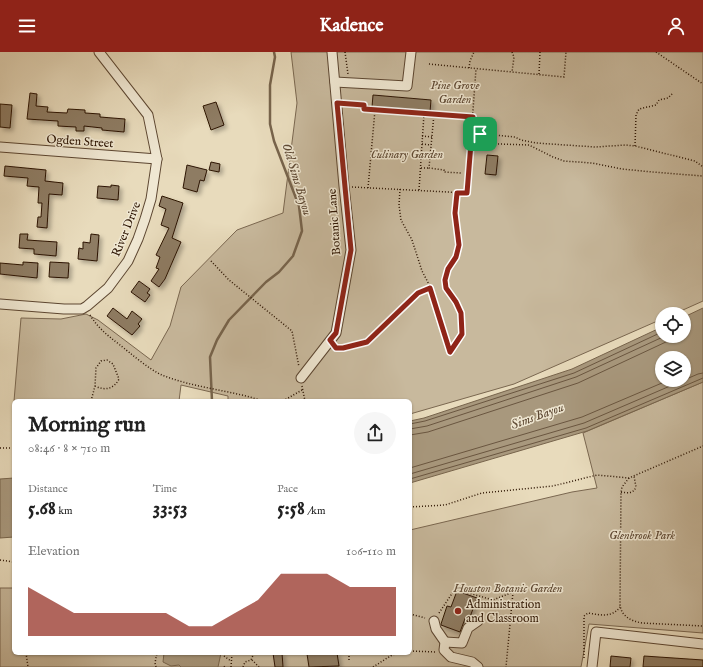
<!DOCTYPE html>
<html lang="en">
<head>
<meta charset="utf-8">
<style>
  :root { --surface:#fff; --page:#f6f6f6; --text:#222; --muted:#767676; --accent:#8f2418 }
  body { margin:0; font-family:"IM FELL English",serif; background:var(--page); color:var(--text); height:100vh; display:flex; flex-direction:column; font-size:15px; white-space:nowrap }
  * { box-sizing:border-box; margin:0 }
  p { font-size:13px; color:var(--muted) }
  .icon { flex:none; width:22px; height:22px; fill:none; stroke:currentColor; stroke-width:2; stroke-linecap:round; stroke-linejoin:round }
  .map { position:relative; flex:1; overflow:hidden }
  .sheet { position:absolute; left:12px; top:347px; width:400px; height:256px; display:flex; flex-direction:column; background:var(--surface); border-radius:6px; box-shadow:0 1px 3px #0004 }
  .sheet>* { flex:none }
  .buttons { position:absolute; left:655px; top:255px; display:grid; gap:8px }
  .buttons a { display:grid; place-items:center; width:36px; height:36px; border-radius:50%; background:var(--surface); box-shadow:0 1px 3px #0004; font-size:20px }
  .pin { position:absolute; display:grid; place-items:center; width:34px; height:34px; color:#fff; margin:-17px; border-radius:8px; box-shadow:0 2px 6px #0006 }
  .round { display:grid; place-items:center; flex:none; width:42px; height:42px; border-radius:21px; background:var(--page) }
  .headline { display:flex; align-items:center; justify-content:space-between; height:68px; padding:0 16px }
  h1 { font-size:22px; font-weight:700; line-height:30px }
  .figures { display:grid; grid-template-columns:repeat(3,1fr); gap:6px; height:68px; padding:4px 16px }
  .figures div { display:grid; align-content:center }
  .figures b { font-size:20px; font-weight:700 }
  .figures small { font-size:11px; font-weight:400 }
  .figures p { font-size:11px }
  .chart { height:112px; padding:8px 16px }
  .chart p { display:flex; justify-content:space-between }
  .chart svg { width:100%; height:72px; margin-top:4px; fill:var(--accent); opacity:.7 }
  header { display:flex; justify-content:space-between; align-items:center; height:52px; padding:0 16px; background:var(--accent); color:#fff; font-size:18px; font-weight:700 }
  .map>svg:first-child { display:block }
  .green { fill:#c8b99d; stroke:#7a6750 }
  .water { fill:#a8987d; stroke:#77644c; fill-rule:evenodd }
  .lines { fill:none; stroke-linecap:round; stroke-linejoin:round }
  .shore { stroke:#6a5640; stroke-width:1 }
  .stream { stroke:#77644c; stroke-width:2.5 }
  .building { fill:#8e7c63; stroke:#2d1503; filter:url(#shadow) }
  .minor-casing { stroke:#5c4631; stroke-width:11 }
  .path { stroke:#2d1503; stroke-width:1.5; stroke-dasharray:1 2; stroke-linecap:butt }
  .minor { stroke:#f0e8d3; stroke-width:9 }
  .route-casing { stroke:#fff; stroke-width:8 }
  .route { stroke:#8f2418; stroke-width:5 }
  .poi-dot { fill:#8f2418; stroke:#f0e8d3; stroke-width:1.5 }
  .labels { text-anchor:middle; stroke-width:3; stroke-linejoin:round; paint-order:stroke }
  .park-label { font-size:12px; font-style:italic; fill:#5c4631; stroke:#f0e8d3 }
  .street-label { font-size:12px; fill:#2d1503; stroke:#f0e8d3 }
  .poi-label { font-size:12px; fill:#2d1503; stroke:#f0e8d3; text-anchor:start }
  .water-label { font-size:13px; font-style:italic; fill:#5e4934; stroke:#f0e8d3 }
</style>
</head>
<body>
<header><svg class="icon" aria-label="menu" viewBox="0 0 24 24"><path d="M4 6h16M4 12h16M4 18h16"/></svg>Kadence<svg class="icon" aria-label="person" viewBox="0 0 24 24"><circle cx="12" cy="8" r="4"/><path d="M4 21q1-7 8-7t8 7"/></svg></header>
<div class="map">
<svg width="703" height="615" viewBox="0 0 703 615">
  <defs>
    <filter id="shadow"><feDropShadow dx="3" dy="3" stdDeviation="2" flood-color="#0004"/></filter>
  </defs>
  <rect width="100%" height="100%" fill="#e8dbbc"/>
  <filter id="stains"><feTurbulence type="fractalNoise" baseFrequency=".005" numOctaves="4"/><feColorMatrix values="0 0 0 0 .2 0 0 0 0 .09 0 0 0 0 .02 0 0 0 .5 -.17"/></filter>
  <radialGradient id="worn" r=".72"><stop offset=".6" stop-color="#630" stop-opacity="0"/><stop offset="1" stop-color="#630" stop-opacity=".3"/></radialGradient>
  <g class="green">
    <path d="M291 0H703V249L674 262H662V267L514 332 410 362V349H228V344L181 333 179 349H14L21 266 61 267 86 262 98 268 151 308 170 274 181 235 237 178 283 161 297 51Z"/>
    <path d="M703 330V581L589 572 581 615H0V536H14V601H410V478L572 440 597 436 583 381Z"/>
  </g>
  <g class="water">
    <path d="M703 256V330L587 379 410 431V369L424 366 572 317 662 275V284H684V265ZM662 306H684V328H662Z"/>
    <path d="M14 426V485L0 486V427Z"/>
    <path d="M164 601H221L218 615H181L179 613 171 614 163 610Z"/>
  </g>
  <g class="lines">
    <g class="shore">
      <path d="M410 372 425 369 574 321 662 280"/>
      <path d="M410 377 427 374 576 325 665 284"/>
      <path d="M410 383 428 380 578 331 668 289 674 284"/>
      <path d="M410 416 582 365 669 328"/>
      <path d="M410 422 584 371 698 322 703 321"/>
      <path d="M410 427 586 376 703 326"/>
    </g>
    <path class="stream" d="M212 349 210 305 217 288 229 268 266 230 279 220 293 204 302 179 299 154 274 89 270 72V33L275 5 274 0"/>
  </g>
  <g class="building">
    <path d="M30 41 37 42 36 54 48 55 47 60 67 61 68 57 85 58V61L100 62V65L125 67 124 80 102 78V76L84 74V79H76V75L58 74V69L27 67Z"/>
    <path d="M373 43 431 48 430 60 372 55Z"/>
    <path d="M216 50 224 73 211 78 203 54Z"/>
    <path d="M0 52 12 53 10 76 0 75Z"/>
    <path d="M487 103 498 104 496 123 485 122Z"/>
    <path d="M211 110 220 112 219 120 209 118Z"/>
    <path d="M187 113 207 118 204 129 200 128 197 140 183 136Z"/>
    <path d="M5 114 46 118 45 129 63 131 62 143 49 142 47 176 37 175 38 165H41L42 151H38L39 135 27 134 28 126 4 124Z"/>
    <path d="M111 133 119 134 118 148 97 146 98 134 111 135Z"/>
    <path d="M162 144 183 151 172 186 181 190 165 227 159 235 151 229 159 217 156 216 160 205 156 203 169 176 161 173 166 157 159 154Z"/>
    <path d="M20 182H28L27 188 57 190 56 204 34 202V197L19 196Z"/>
    <path d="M91 182 99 183 97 209 78 207 79 196 83 197V190L90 191Z"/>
    <path d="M23 210 38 211 37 226 0 222V211L23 213Z"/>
    <path d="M50 210 69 211 68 226 49 225Z"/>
    <path d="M139 229 150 237 147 241 150 243 145 250 131 240Z"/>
    <path d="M113 256 127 267 132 259 142 267 138 272 140 274 132 283 107 264Z"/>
    <path d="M457 539 477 546 470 565 466 564 460 580 441 573V572L447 554 451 555Z"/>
    <path d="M273 601H282L283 615H275Z"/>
    <path d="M316 601H337L339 614 309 615 307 602Z"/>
    <path d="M611 604 631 606 630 615H610Z"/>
    <path d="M644 604 703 608V615H643Z"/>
  </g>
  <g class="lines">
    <defs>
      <g id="minor">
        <path d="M335 30 407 34 411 0"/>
        <path d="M0 95 157 107"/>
        <path d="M0 252 64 257H82L87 254 108 236 128 209 138 187 145 167 151 147 157 107 148 63 99 0"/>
        <path d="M301 326 336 281 351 198 344 134 332 0"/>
        <path d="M434 569 436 577 445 590 444 598 451 605 472 610 478 615"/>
        <path d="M445 590 462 591 468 576 478 569"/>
        <path d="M592 615 596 580 703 592"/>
      </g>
    </defs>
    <use href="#minor" class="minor-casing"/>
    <g class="path">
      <path d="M345 0 348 22"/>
      <path d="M512 0 514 5 512 20"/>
      <path d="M656 0 703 32"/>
      <path d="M429 12 564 25 566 0"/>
      <path d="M469 16 470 9 474 0"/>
      <path d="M539 22 540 0"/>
      <path d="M346 52 364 53V57L473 65"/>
      <path d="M434 62 429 116 444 118V120L461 121"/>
      <path d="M472 81 515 85 521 88 536 91 595 95 626 93 635 94 695 109 703 115"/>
      <path d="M422 84 432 85"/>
      <path d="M471 91 529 93 553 105 564 109 592 111 622 117 652 120 703 124"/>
      <path d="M479 91 480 82"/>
      <path d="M422 92 431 93"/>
      <path d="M635 94 636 63 639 57 656 53 659 48 668 46 673 41"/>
      <path d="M421 116H429"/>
      <path d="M352 135 467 141 476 17"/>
      <path d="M368 136 375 58"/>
      <path d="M400 137 399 153 401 168 412 188 422 219 433 240 450 300 462 282 461 261 456 250 446 236 445 229 448 217 456 205 459 193 455 161 457 141"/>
      <path d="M419 138 424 62"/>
      <path d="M211 209 229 228 292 279 299 315"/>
      <path d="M90 263C98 276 107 283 120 293 130 301 150 318 162 323 194 336 230 338 263 349"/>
      <path d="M336 296H343L367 290 418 241 430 236"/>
      <path d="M302 334 305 349"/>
      <path d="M91 349 95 334 96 316 101 309 107 308 113 312 119 327C114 337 105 339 95 334"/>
      <path d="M283 349 302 338"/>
      <path d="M0 396H14"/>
      <path d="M629 426 622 435 621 440 620 551C620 564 631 569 642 571L703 574"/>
      <path d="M621 440C628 441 633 442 636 435L634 424"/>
      <path d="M410 455 445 453 482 441 553 434 597 423 629 426 703 394"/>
      <path d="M0 508 14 510"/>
      <path d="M439 561 455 537 493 548 513 540 506 615"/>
      <path d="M410 562 425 566"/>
      <path d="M410 599 436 600"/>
      <path d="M26 601 28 615"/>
      <path d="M349 601V608"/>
      <path d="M224 604 231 609"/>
      <path d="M584 606V564L588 561C600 563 612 566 620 555"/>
      <path d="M252 608 259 615"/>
      <path d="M156 615 155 611 157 601"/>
      <path d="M224 615 225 614"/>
      <path d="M231 615 232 601"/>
      <path d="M243 615 245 610 251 608 254 601"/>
      <path d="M373 615 392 603 399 601"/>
    </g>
    <use href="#minor" class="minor"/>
  </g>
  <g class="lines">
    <defs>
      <path id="route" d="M337 51 364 53V57L473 65 472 81 480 82V91H471L467 141H457L455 161 459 193 456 205 448 217 445 228 446 236 456 250 461 261 462 282 450 300 430 236 418 241 367 290 343 296H336L330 288 336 281 351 198Z"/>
    </defs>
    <use href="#route" class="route-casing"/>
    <use href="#route" class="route"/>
  </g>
  <circle class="poi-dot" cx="458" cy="559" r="4"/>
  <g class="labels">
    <g class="park-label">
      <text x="455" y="37">Pine Grove<tspan x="455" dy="14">Garden</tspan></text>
      <text x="407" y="106">Culinary Garden</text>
      <text x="642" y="487">Glenbrook Park</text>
      <text x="508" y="540">Houston Botanic Garden</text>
    </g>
    <g class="street-label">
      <text transform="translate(80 89) rotate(4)" y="4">Ogden Street</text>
      <text transform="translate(334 170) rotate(-94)" y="4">Botanic Lane</text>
      <text transform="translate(126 177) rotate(-68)" y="4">River Drive</text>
    </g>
    <g class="poi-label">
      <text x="466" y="556">Administration<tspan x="466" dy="14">and Classroom</tspan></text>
    </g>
    <g class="water-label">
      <text transform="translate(298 127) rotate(73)" y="5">Old Sims Bayou</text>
      <text transform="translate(537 363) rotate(-20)" y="5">Sims Bayou</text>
    </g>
  </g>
  <rect width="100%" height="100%" filter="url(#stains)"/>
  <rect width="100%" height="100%" fill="url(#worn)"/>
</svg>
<div class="buttons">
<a><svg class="icon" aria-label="locate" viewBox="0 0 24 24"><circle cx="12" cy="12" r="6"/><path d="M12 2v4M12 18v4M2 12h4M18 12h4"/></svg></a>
<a><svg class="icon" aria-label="layers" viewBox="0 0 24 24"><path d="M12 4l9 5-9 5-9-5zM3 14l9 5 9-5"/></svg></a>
</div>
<div class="pin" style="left:480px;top:82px;background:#1e9e55"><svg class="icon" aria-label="arrive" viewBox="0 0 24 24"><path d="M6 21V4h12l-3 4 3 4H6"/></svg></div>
<section class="sheet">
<div class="headline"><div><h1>Morning run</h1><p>08:46 · 8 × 710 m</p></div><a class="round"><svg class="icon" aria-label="share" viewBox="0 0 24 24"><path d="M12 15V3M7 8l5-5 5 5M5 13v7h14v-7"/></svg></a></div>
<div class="figures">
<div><p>Distance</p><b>5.68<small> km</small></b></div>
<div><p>Time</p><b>33:53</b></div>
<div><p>Pace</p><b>5:58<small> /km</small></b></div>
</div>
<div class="chart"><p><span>Elevation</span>106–110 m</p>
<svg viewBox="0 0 160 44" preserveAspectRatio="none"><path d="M0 44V14L10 22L20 30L30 30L40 30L50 30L60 30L70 38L80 38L90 30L100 22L110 6L120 6L130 6L140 14L150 14L160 14V44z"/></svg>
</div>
</section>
</div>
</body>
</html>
